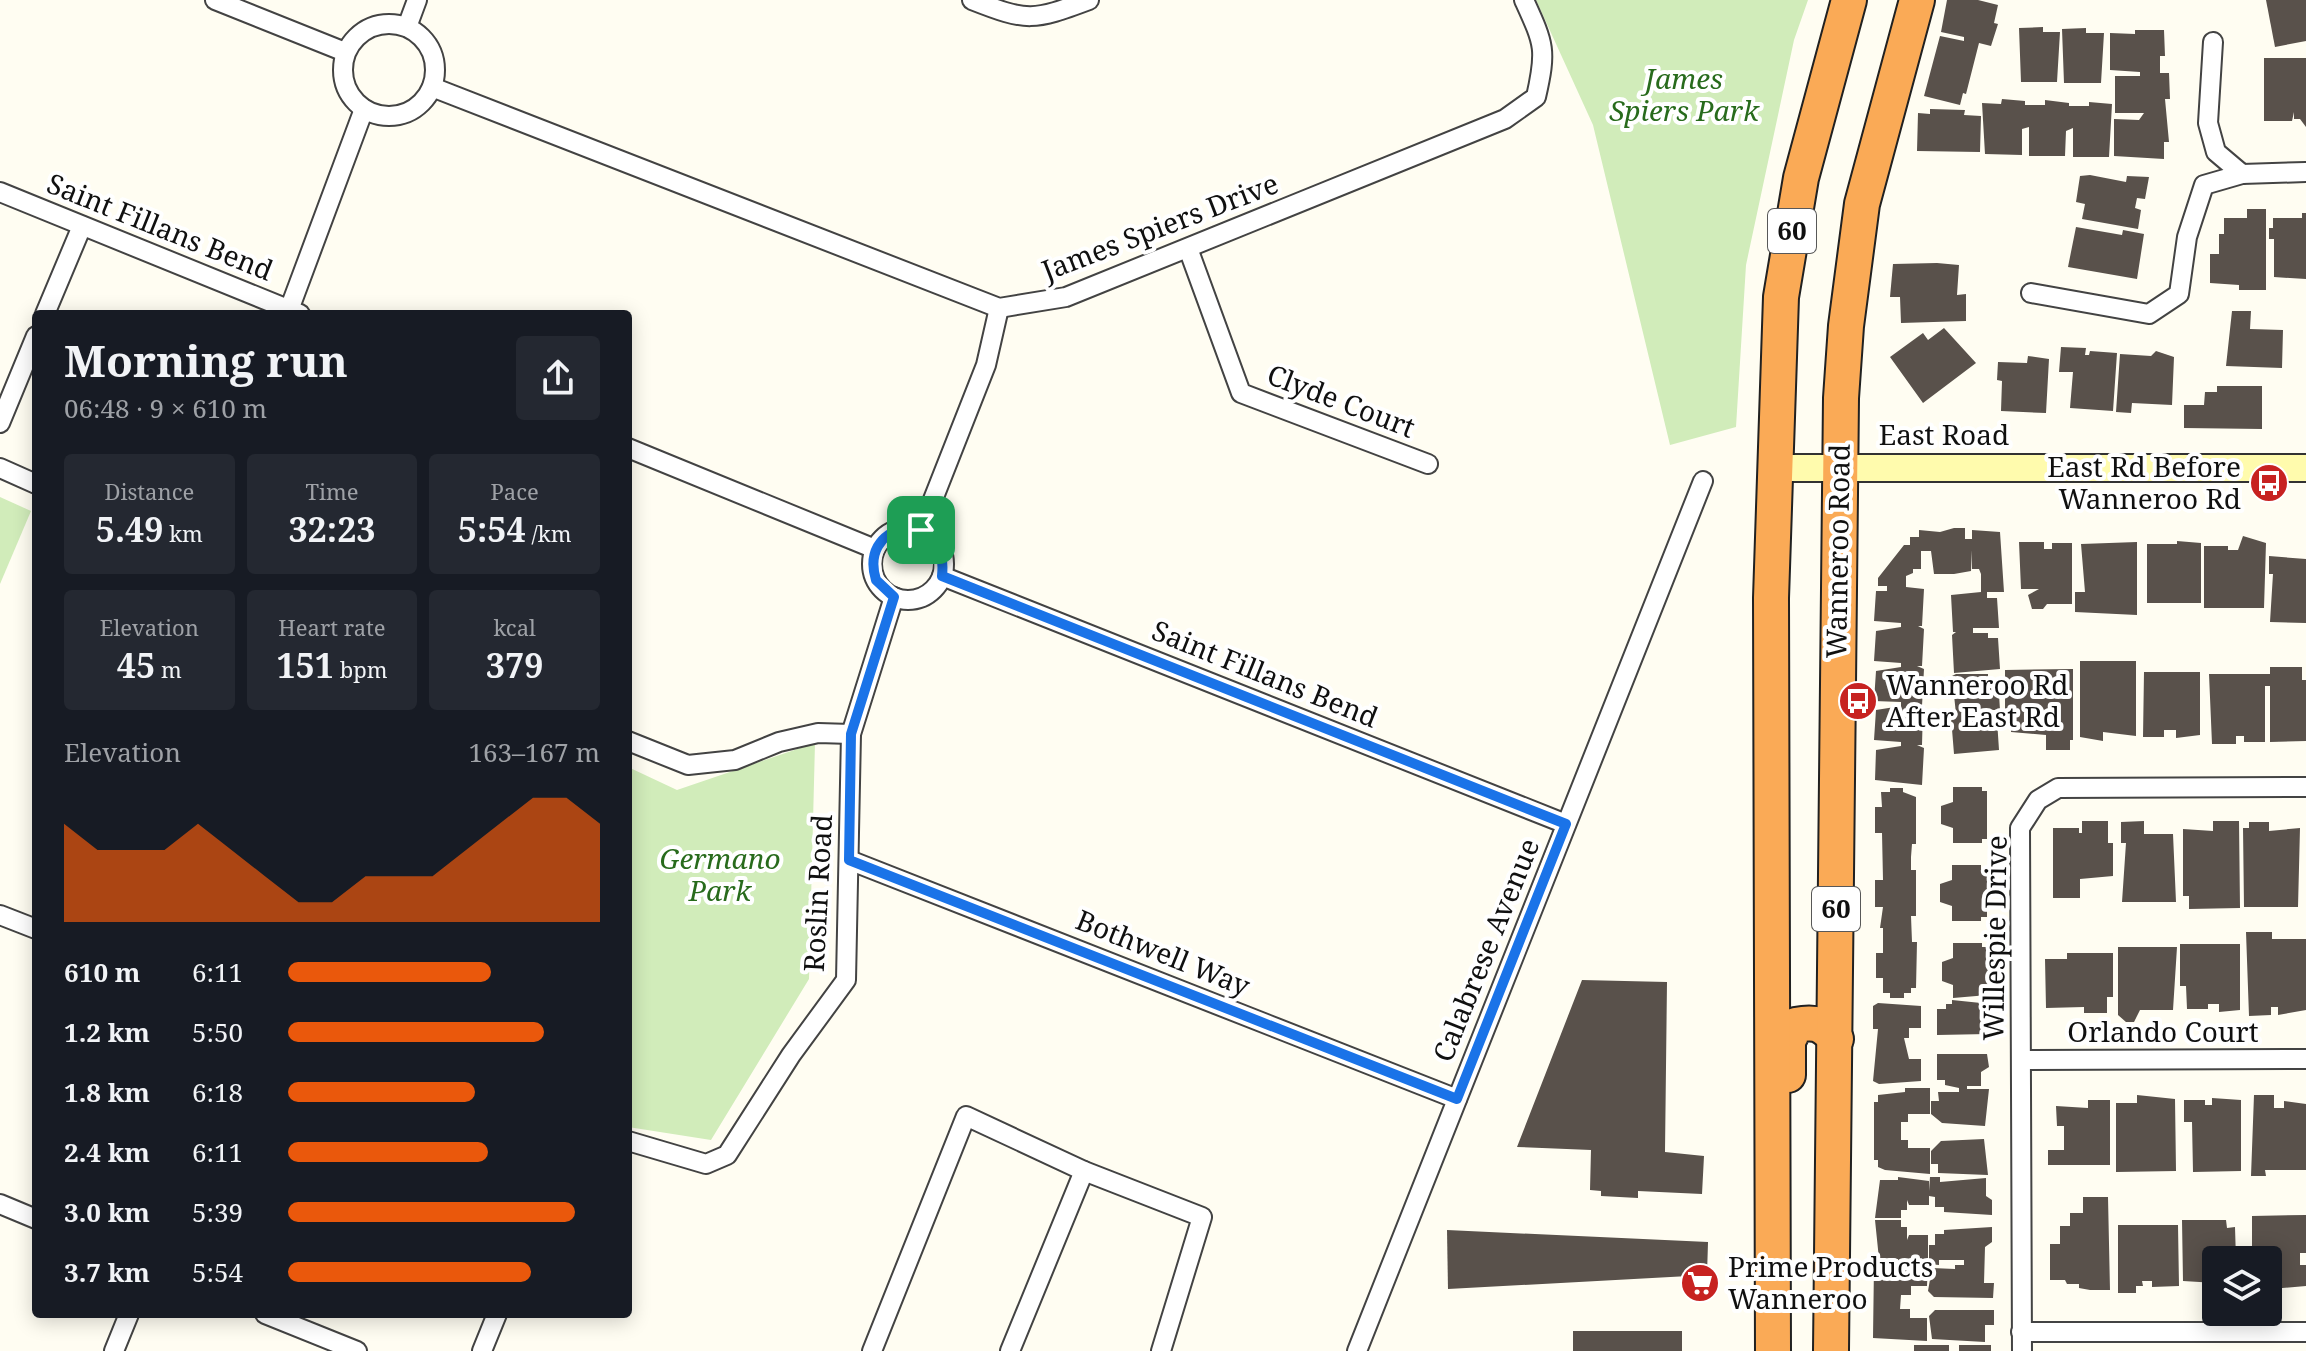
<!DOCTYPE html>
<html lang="en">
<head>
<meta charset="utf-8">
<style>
  :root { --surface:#171b24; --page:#242831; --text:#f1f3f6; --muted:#9ea1a6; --accent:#ea580c }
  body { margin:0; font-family:"Noto Serif",serif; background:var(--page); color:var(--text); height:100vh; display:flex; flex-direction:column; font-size:30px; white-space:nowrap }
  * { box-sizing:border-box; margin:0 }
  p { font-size:26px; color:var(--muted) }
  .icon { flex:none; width:44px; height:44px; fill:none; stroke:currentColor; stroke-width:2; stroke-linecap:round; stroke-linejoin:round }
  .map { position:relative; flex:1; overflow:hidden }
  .sheet { position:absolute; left:32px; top:310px; width:600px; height:1008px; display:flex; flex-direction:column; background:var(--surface); border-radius:8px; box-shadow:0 4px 20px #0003 }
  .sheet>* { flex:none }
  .tools { position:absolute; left:2202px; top:1246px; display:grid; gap:16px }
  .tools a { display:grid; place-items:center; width:80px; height:80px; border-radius:8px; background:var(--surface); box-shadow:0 4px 20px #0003; font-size:40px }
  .pin { position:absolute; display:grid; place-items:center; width:68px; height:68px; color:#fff; margin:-34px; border-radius:16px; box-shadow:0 4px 12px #0006 }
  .round { display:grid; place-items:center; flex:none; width:84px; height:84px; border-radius:8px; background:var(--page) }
  .head { display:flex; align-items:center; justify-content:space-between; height:136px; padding:0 32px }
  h1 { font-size:44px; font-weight:700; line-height:60px }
  .figures { display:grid; grid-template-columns:repeat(3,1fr); gap:12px; height:136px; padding:8px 32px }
  .figures div { display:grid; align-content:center; border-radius:8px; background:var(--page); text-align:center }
  .figures b { font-size:34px; font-weight:700 }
  .figures small { font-size:22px; font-weight:400 }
  .figures p { font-size:22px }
  .chart { height:224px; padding:16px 32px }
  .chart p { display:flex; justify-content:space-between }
  .chart svg { width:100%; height:144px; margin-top:8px; fill:var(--accent); opacity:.7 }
  ul { padding:0 32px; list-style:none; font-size:26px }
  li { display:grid; grid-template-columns:128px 96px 1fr; align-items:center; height:60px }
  li i { height:20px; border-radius:10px; background:var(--accent) }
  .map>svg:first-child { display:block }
  .green { fill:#d1ecba }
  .building { fill:#59514b }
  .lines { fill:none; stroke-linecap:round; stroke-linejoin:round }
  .street-casing { stroke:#434343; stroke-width:22 }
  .secondary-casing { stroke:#323232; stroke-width:30 }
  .highway-casing { stroke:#212121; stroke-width:38 }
  .street { stroke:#fff; stroke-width:18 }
  .secondary { stroke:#fffbad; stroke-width:26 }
  .highway { stroke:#faaa56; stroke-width:34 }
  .route-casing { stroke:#fff; stroke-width:16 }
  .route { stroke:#1a73e8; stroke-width:10 }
  .labels { text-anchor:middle; stroke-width:8; stroke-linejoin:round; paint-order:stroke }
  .shield { fill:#fff; stroke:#585858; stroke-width:2 }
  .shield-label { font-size:26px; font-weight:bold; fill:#101010 }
  .park-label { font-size:28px; font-style:italic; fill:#286b1c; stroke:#fff }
  .street-label { font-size:28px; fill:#101010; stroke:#fff }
  .poi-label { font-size:28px; fill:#101010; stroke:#fff; text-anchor:start }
</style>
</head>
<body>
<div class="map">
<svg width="2306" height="1351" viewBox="0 0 2306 1351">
  <rect width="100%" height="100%" fill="#fffdf2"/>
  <g class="green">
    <path d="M1536 0H1808L1794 40 1746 265 1736 427 1670 445 1593 125Z"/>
    <path d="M0 497 31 511 0 584Z"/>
    <path d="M815 743 809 979 711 1140 628 1127V767L677 790Z"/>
  </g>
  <g class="building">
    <path d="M1947 0H1978L1998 5 1994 23 1998 24 1991 46 1979 43 1966 94 1963 93 1960 105 1924 96 1940 36 1964 41V37L1941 32Z"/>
    <path d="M2266 0H2306V41L2275 47Z"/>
    <path d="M2043 27V32H2060L2057 82H2021L2019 28Z"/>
    <path d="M2086 28V33H2104L2101 83H2064L2062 29Z"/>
    <path d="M2135 30H2164L2165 56H2160V73H2169L2170 99H2165L2169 142H2164V159L2114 156V119L2139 120 2144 113H2115V76H2140V72L2110 70V33L2135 34Z"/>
    <path d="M2264 58H2306V127L2300 119H2294V112L2292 121H2264Z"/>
    <path d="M2002 99 2025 101V105H2045V100L2069 103V106H2089V102L2112 104 2109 157H2073V128L2066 131 2065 156H2029V127L2022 129V155L1985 154 1982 103 2001 104Z"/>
    <path d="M1930 109 1965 110 1964 115 1981 116 1980 152 1917 151 1918 113 1930 114Z"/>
    <path d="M2090 175 2126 182 2127 176 2149 177 2145 199 2137 198 2135 208 2141 210 2138 229 2082 219 2085 204 2076 202 2080 176Z"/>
    <path d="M2247 209H2266V290H2239V285L2210 283V254H2219V234H2224V218H2247Z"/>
    <path d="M2302 213H2306V279L2274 277V239H2269V228H2273V218H2302Z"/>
    <path d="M2076 227 2122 235 2123 230 2144 234 2137 279 2068 267Z"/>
    <path d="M1937 263 1959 265 1957 295 1966 294V321L1901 323 1900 297H1890L1893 264Z"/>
    <path d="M2232 311H2251L2250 329 2283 330 2282 368 2226 366Z"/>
    <path d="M1944 328 1976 363 1923 403 1890 357 1923 333 1928 340Z"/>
    <path d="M2061 347 2086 348 2085 355H2089L2090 351 2117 353 2113 411 2070 408 2073 372H2059Z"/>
    <path d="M2156 351 2174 357 2172 405 2132 403 2131 413 2116 412 2120 354 2151 356Z"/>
    <path d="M2028 356 2049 359 2046 413 2001 411 2002 381 1997 380 1998 362 2027 363Z"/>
    <path d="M2217 386H2262V429L2184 428V405H2204L2205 392H2217Z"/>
    <path d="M1954 528H1965V539H1972V530L2000 532 2004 592H1987V598H1997L1999 628H1973V633H1988V638H1998L2000 669 1954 673 1952 635 1956 632H1953L1951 595 1981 592V574L1979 569H1972V550L1971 571 1954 574H1934L1931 551H1921V569H1913V573L1906 576V587L1924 589 1922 626H1918L1924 629 1922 666H1917L1924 669 1922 706H1917L1923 708 1922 745H1917L1924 748 1922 785 1875 780 1876 750 1901 746V742L1874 740 1876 710 1901 706V702L1874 701 1876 671 1901 667V663L1874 661 1876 631 1901 627V623L1874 621 1876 591H1887V586H1878V578L1904 545H1910V537H1919V530L1940 532Z"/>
    <path d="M2243 536 2266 543 2264 608H2204V546H2228V550H2238Z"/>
    <path d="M2177 541 2201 543V603H2147V544H2177Z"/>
    <path d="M2019 542H2044V549H2052V543H2072V604H2047L2043 609H2032L2028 595 2039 589H2021Z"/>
    <path d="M2137 542V615L2075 612V592H2085L2081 544Z"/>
    <path d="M2269 556 2306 559V623L2270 622 2273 574H2269Z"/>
    <path d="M2080 661H2136V736L2103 732V741L2080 737Z"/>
    <path d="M2270 667H2302V680H2306V741L2270 742V686H2265V742H2244V736H2236V744H2212L2209 674H2270Z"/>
    <path d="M2073 669V740H2070V750H2046V735L2011 732V712H2005V670Z"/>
    <path d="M2144 672H2200V735L2176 738V730H2164V737H2143Z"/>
    <path d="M1956 674H1988V679H1998L2000 710H1974V714H1987V720H1997L1999 750 1954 754 1951 717 1956 714 1952 676Z"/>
    <path d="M1953 787H1982V791H1987V839H1982V843H1953V828L1941 824V806L1953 802Z"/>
    <path d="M1890 788H1903V792L1916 797V844H1912L1911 857V870H1916V916H1911L1912 942H1917L1916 988H1911V993H1904V998H1890V993H1883V978H1876V953H1883V928H1880L1883 907H1875V880H1883L1882 833H1875V807H1882L1881 792H1890Z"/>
    <path d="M2082 821H2108V843H2113V876L2080 879V898H2053V828H2079V833H2082Z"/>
    <path d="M2144 821V834H2173L2176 902H2122L2126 843H2121V822Z"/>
    <path d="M2213 821H2239L2240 908 2189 909V896H2183V829L2213 831Z"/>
    <path d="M2249 822H2269V831L2300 828 2298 907H2244L2243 828H2249Z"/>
    <path d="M1952 865H1981V869H1987V917H1981V921H1952V906L1940 902V884L1952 880Z"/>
    <path d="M2246 932H2272V939H2306V1010L2278 1015V1007H2271V1015L2249 1016Z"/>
    <path d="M1953 943H1982V947H1988V995L1953 998V985L1942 981V962L1953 958Z"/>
    <path d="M2180 944H2240V1010L2219 1012V1004H2208V1009H2187L2186 986H2180Z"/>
    <path d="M2118 947H2177L2173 1010H2140L2134 1022H2126L2118 1015Z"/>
    <path d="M2067 953H2113V997H2107V1013H2084V1007L2046 1008 2045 959H2067Z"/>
    <path d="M1582 980 1667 982 1665 1152 1704 1156 1702 1194 1638 1191V1198L1601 1196V1191L1590 1190 1591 1150 1517 1147Z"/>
    <path d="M1952 1000 1981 1003 1982 1017 1989 1021 1988 1034 1937 1035V1009H1946V1004H1952Z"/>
    <path d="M1878 1003 1921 1006V1028H1909V1038H1904L1909 1059H1921V1081L1879 1084 1873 1081 1878 1029H1873V1006Z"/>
    <path d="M1937 1054H1987L1989 1067 1981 1072V1086H1967V1089H1989L1985 1126 1942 1123 1931 1114V1101H1939L1938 1092H1959V1088L1945 1085V1080H1937Z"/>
    <path d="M1905 1088H1930V1114H1908V1122H1901V1140H1908V1148H1930V1174L1885 1170 1878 1167V1160H1874V1102H1878V1095L1905 1092Z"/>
    <path d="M2137 1095 2175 1099 2176 1171 2116 1172V1103H2137Z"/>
    <path d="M2254 1095H2274V1108H2284V1101L2306 1104V1170H2265L2266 1176H2251Z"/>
    <path d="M2212 1098 2241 1100V1171L2193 1172 2192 1122H2184V1100H2205V1105H2212Z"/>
    <path d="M2088 1100H2110V1165H2048V1150H2064V1126H2057L2056 1106 2088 1108Z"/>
    <path d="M1984 1139 1988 1175 1938 1173V1164H1931V1151L1941 1141Z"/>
    <path d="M1898 1177 1929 1181V1191L1930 1177H1940V1182L1986 1178V1196L1992 1200V1215L1944 1212V1207H1935V1197L1929 1196V1205H1909L1907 1200V1210H1901V1218H1875L1880 1180H1898Z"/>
    <path d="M2083 1197H2108L2110 1290H2090L2079 1288V1284H2067L2065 1280H2050V1244H2060V1226H2070V1213H2083Z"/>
    <path d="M2306 1215V1253H2300V1265H2306V1286L2271 1289 2268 1286V1260H2252V1216Z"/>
    <path d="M1875 1220H1901V1227H1907V1240L1909 1235H1928V1259H1919V1263H1928L1927 1286H1911V1295H1901L1900 1309H1910V1318H1927V1341L1873 1338 1874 1265 1898 1263V1259H1879Z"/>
    <path d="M2182 1220H2226L2227 1228 2235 1227 2236 1260H2216V1283L2183 1281Z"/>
    <path d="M2118 1225H2178L2179 1286 2152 1287V1281H2142L2143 1286H2136V1293H2118Z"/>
    <path d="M1992 1227V1242L1985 1247 1984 1283H1994L1993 1298 1934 1297 1928 1291 1932 1268 1955 1269V1265H1964V1260H1939V1265L1929 1264V1245H1935V1234H1944V1230Z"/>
    <path d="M1447 1230 1708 1242 1707 1275 1448 1289Z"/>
    <path d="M1935 1310H1994V1325H1985V1342L1932 1339 1929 1316Z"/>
    <rect x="1573" y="1331" width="109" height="20"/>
    <rect x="1914" y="1345" width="35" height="6"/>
    <rect x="1959" y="1345" width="32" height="6"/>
  </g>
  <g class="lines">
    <defs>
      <g id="street">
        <path d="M215 0 345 52"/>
        <path d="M972 0C1028 22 1033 21 1089 0"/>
        <circle cx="389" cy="70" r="46"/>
        <path d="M407 27 417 0"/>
        <path d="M2213 42 2208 123 2216 152 2242 174 2306 172"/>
        <path d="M432 87 999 308 1066 297 1505 119 1536 97C1547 49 1544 44 1524 0"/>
        <path d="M0 192 300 314"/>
        <path d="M1189 251 1241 393 1428 464"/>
        <path d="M2031 293 2149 314 2179 294 2187 237 2204 185 2242 174"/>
        <path d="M289 310 364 109"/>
        <path d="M45 314 82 226"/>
        <path d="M0 423 36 336"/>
        <path d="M628 448 875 549"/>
        <path d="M0 468 36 484"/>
        <circle cx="908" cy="564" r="36"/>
        <path d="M921 530 986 365 999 308"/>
        <path d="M942 576 1566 824"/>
        <path d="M628 741 688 765 735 760 779 742 818 733 851 734"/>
        <path d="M849 860 1457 1099"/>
        <path d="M0 915 36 929"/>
        <path d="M2021 1060 2306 1059"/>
        <path d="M628 1141 706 1164 727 1155 791 1055 846 980 851 734 894 597"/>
        <path d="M0 1204 36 1219"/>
        <path d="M265 1314 357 1351"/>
        <path d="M2021 1332H2306"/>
        <path d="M114 1351 129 1314"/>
        <path d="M482 1351 497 1314"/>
        <path d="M872 1351 966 1116 1084 1171 1202 1217 1161 1351"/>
        <path d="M1010 1351 1084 1171"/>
        <path d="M1357 1351 1703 481"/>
        <path d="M2022 1351 2020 828 2038 800 2058 788 2306 787"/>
      </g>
      <path id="secondary" d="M1773 468H2306"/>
      <g id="highway">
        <path d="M1788 1075V1041L1796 1025C1816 1021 1822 1024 1836 1039"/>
        <path d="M1773 1351 1771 598 1781 297 1801 178 1849 0"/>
        <path d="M1831 1351 1841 398 1846 326 1862 204 1917 0"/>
      </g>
    </defs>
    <use href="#street" class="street-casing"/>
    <use href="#secondary" class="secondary-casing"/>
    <use href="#highway" class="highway-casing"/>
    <use href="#street" class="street"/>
    <use href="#secondary" class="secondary"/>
    <use href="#highway" class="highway"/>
  </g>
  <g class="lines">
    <defs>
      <path id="route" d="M905 528C934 532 945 546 942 576L1566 824 1457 1099 849 860 851 734 894 597 876 580C868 554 879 534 905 528Z"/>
    </defs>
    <use href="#route" class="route-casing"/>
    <use href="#route" class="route"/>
  </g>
  <defs>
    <symbol id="bus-disc" viewBox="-11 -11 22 22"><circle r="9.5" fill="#c72221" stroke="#fff"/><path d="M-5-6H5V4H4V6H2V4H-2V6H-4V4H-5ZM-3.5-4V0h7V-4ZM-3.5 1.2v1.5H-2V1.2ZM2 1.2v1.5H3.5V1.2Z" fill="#fff"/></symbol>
    <symbol id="supermarket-disc" viewBox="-11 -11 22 22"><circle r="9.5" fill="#c72221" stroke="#fff"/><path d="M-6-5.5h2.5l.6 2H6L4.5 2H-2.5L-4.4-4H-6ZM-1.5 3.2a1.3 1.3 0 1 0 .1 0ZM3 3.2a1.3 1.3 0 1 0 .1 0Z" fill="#fff"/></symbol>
  </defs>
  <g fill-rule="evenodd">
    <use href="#bus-disc" x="2247" y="461" width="44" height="44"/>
    <use href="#bus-disc" x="1836" y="679" width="44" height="44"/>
    <use href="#supermarket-disc" x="1678" y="1261" width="44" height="44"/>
  </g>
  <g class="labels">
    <g class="shield">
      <rect x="1768" y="209" width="48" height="44" rx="6"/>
      <rect x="1812" y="887" width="48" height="44" rx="6"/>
    </g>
    <g class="shield-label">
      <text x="1792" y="240">60</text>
      <text x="1836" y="918">60</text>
    </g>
    <g class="park-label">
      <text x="1684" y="89">James<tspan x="1684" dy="32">Spiers Park</tspan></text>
      <text x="720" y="869">Germano<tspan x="720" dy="32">Park</tspan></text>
    </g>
    <g class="street-label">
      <text transform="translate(160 227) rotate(22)" y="10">Saint Fillans Bend</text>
      <text transform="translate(1160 227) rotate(-21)" y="10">James Spiers Drive</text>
      <text transform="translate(1341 401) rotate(21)" y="10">Clyde Court</text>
      <text x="1944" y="445">East Road</text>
      <text transform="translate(1838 551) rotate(-89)" y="10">Wanneroo Road</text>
      <text transform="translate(1265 674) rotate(22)" y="10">Saint Fillans Bend</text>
      <text transform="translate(818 893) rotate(-87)" y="10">Roslin Road</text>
      <text transform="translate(1995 938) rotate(-89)" y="10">Willespie Drive</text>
      <text transform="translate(1486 950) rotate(-68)" y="10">Calabrese Avenue</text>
      <text transform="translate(1163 953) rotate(22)" y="10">Bothwell Way</text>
      <text x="2163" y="1042">Orlando Court</text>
    </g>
    <g class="poi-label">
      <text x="2241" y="477" text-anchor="end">East Rd Before<tspan x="2241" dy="32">Wanneroo Rd</tspan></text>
      <text x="1886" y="695">Wanneroo Rd<tspan x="1886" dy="32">After East Rd</tspan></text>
      <text x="1728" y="1277">Prime Products<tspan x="1728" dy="32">Wanneroo</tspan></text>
    </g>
  </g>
</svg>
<div class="tools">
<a><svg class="icon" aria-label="layers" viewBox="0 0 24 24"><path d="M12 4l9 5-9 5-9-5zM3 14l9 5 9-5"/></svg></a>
</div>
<div class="pin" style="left:921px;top:530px;background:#1e9e55"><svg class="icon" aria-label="arrive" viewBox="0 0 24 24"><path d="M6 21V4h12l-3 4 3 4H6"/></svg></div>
<section class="sheet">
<div class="head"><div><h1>Morning run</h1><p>06:48 · 9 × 610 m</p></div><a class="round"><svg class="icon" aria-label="share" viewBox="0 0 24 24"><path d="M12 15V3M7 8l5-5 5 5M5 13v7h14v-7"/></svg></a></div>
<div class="figures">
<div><p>Distance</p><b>5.49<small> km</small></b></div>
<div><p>Time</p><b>32:23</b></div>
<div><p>Pace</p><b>5:54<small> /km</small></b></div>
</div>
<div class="figures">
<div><p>Elevation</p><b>45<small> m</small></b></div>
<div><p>Heart rate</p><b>151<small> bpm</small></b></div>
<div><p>kcal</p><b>379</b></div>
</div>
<div class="chart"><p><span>Elevation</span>163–167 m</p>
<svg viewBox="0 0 160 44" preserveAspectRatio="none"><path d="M0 44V14L10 22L20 22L30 22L40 14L50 22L60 30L70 38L80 38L90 30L100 30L110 30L120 22L130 14L140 6L150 6L160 14V44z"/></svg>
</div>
<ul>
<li><b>610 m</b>6:11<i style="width:65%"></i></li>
<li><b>1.2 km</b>5:50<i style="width:82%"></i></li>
<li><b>1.8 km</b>6:18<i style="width:60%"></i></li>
<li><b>2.4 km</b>6:11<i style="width:64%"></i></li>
<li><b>3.0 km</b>5:39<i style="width:92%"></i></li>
<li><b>3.7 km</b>5:54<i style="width:78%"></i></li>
</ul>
</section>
</div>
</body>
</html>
